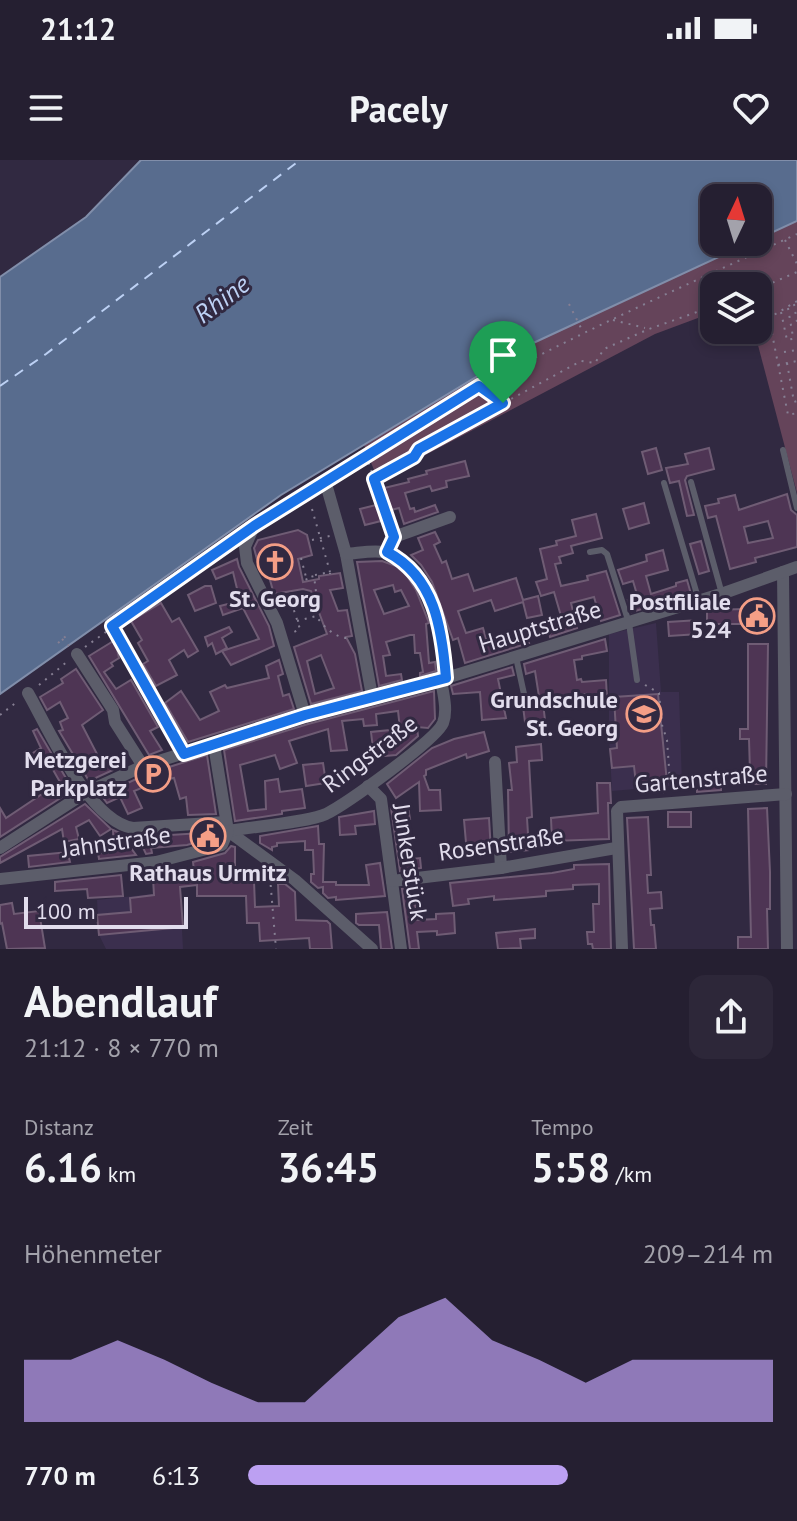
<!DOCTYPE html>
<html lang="de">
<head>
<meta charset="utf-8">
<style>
  :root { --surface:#251f31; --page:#2d2739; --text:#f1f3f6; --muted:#a3a2ab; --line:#423d4d; --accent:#bca0f2 }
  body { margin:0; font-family:"PT Sans",sans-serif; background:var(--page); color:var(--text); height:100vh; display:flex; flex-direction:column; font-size:30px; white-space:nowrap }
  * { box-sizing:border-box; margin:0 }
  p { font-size:26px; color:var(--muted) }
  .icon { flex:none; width:44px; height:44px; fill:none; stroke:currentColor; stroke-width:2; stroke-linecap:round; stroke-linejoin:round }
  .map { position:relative; height:789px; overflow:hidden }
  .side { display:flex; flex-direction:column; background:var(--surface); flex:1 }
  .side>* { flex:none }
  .needle { width:52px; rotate:4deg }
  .fabs { position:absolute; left:700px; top:24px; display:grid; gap:16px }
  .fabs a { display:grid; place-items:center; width:72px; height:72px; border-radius:16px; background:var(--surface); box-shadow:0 4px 12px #0003,0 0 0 2px var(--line); font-size:40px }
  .scale { position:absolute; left:24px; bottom:20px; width:164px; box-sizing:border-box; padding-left:8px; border:4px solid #e2dded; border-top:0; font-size:22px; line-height:28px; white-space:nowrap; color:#e2dded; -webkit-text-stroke:6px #312941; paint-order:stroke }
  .pin { position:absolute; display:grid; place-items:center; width:68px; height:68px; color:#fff; margin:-82px -34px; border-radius:50% 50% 50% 0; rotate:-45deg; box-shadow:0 0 8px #0007 }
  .pin .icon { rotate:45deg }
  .round { display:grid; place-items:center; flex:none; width:84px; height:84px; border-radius:16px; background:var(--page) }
  .summary { display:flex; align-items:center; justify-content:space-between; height:136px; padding:0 24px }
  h1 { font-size:44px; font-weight:700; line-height:60px }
  .figures { display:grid; grid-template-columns:repeat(3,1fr); gap:12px; height:136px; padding:8px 24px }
  .figures div { display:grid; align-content:center }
  .figures b { font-size:40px; font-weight:700 }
  .figures small { font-size:22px; font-weight:400 }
  .figures p { font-size:22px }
  .chart { height:224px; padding:16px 24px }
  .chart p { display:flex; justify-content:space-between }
  .chart svg { width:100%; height:144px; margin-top:8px; fill:var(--accent); opacity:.7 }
  ul { padding:0 24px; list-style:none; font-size:26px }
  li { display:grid; grid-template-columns:128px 96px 1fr; align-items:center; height:60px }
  li i { height:20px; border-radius:10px; background:var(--accent) }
  .status { display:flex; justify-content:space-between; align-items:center; height:56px; padding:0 40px; background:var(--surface); direction:ltr }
  .status svg { height:22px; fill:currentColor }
  header { display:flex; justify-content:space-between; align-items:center; height:104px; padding:0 24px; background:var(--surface); font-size:36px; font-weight:700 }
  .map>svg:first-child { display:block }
  .built { fill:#3b2f4e }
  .green { fill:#65445a }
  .water { fill:#586c8e; stroke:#818eaa; stroke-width:2 }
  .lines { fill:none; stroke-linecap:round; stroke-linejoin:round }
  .ferry { stroke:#bdd1f4; stroke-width:2; stroke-dasharray:10 8; stroke-linecap:butt }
  .building { fill:#4e3554; stroke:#6f5c74; stroke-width:2; fill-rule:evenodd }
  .path { stroke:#867f93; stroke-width:2; stroke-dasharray:2 6; stroke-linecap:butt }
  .lane { stroke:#5c5d6a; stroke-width:6 }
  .street { stroke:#5c5d6a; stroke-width:12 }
  .route-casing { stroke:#fff; stroke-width:16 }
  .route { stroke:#1a73e8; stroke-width:10 }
  .labels { text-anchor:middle; stroke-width:6; stroke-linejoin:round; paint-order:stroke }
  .poi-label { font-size:24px; font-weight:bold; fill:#e2dded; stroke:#312941; text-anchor:end }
  .street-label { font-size:24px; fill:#e2dded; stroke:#312941 }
  .water-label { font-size:26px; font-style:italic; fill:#bdd1f4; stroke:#312941 }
</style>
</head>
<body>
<div class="status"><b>21:12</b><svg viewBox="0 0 49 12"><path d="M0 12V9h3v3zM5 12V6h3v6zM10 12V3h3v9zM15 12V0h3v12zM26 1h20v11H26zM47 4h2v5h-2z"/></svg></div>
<header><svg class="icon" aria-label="menu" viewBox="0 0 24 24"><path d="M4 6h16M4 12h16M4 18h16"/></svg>Pacely<svg class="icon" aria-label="heart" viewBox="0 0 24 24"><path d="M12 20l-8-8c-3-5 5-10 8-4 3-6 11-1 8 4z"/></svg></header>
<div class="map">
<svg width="797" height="789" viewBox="0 0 797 789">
  <rect width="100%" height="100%" fill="#312941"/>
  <g class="built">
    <path d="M656 463 661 532H679L682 625 612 631 609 576V474Z"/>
    <path d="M180 731 183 789H106L99 775 97 740Z"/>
  </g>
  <path class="green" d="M797 61V333L754 170H758V126H714V152L655 174 378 320 364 285 529 185 751 82H758V79Z"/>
  <path class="water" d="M141 0H797V61L758 79V38H714V82H751L529 185 281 335 0 534V117L86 57Z"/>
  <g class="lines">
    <path class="ferry" d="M0 226 46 194 300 0"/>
  </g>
  <g class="building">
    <path d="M656 288 662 310 648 314 642 292Z"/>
    <path d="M709 288 714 309 687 316 685 320 694 355 687 356 679 321 670 323 666 308 688 304 685 294Z"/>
    <path d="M465 301 469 316 446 321 447 327 432 331 430 326 405 333 410 349 414 348 415 352 435 345 438 352 404 364 399 348 379 353 381 361 365 365 360 349 384 343 380 329 409 322 408 319 427 314 426 311Z"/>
    <path d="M787 334 791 350 797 355V387L755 398 756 402 730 409 716 356 708 358 705 346 719 343 718 339 735 335 739 350ZM768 361 773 378 748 383 744 367Z"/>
    <path d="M644 343 649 363 629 369 623 349Z"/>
    <path d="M596 354 602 378 571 386 573 393 559 397 561 403 555 404 561 426 588 420 587 416 606 411 620 455 601 461 594 437 571 443 577 468 550 477 546 459 561 456 554 432 541 436 536 422 547 419 540 389 557 385 556 381 576 376 572 360Z"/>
    <path d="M298 370 307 375 312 395 298 399 303 422 319 419V416L340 413 343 428 330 430 338 451 347 450 352 476 346 477 355 494 362 531 311 544 294 487 327 474 311 431 303 429 274 434 266 406 259 407 254 388 258 380ZM321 495 334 528 315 534 307 501Z"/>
    <path d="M435 372 440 382 434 385 442 403 446 401 452 419 468 414 474 431 516 418 523 440 538 436 542 455 527 458 523 442 495 451 491 440 458 451 466 473 483 468 488 485 506 480 504 475 524 469 529 483 465 503 458 478 453 480 432 422 421 405 411 395 423 390 418 378Z"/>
    <path d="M701 381 709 411 699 414 690 384Z"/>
    <path d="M663 390 668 410 646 416 651 434 676 426V423L687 420 691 434 632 452 628 440 638 438 633 421 623 424 618 410 647 401 646 395Z"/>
    <path d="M237 399 239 407 269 466 274 486 231 505 222 491 259 479 243 448 223 455 220 446 240 441 233 412 216 419 212 410Z"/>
    <path d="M382 401 396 406 407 416 416 430 429 463 426 464 429 503 435 502 436 511 420 516V513L423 512 420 493H415L414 475H410L386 482 390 495 383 496 386 516 401 514 402 520 379 526 357 402ZM393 425 395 432 401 430 409 446 384 454 374 430Z"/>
    <path d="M205 426H211L216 443 195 451 188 435Z"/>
    <path d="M161 443 172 462 179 458 198 491 188 497 184 490 169 500 177 515 156 526 143 504 148 501 138 483 142 480 131 461Z"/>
    <path d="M746 449H768V464H707V450Z"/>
    <path d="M699 460V474L669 476 668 462Z"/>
    <path d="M229 467 232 472 222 478 227 488 216 494 212 483 208 486 205 477Z"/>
    <path d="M605 479 607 491 582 496V499L574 500 577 520 581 519 582 522 606 520 607 539 587 540 586 534 540 543 535 511 526 514 524 504Z"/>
    <path d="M115 480 119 498 111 503 113 506 104 512 116 529 131 520 158 567 150 571 162 590 149 595 89 496Z"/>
    <path d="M748 484H768L766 624H737V613L750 612 749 579H740V569H748Z"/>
    <path d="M279 500 283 514 278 516 283 536 289 534 294 549 188 582 165 543 181 531 200 560 219 551 210 532 225 525 227 528 269 518 266 506Z"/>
    <path d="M512 507 514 515 498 519 506 558 482 560 480 532 453 534 451 526Z"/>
    <path d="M76 509 103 550 82 565 98 596 105 595 113 610 89 621 59 571 63 570 60 562 68 558 60 542 47 550 40 537 63 523 61 519Z"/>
    <path d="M434 531 435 559 428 568 417 567 418 576 396 595 374 597 371 572 400 569 398 551 376 554 377 565 364 566 363 559 342 561 347 590 331 591 328 569 289 581 297 603 280 609 275 595 240 605 248 651 266 649 265 621 278 619 280 632 302 629 305 648 282 651V654L235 661 224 590 308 564Z"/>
    <path d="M658 534 667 622 636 624 634 606 612 608 610 589 617 588 614 537Z"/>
    <path d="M543 543 545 560 525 562 523 546Z"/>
    <path d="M37 569 73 630 0 677V648L6 658 60 622 48 601 43 604 41 600 36 602 31 594 41 588 33 571Z"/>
    <path d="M484 572 489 591 467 598 466 594 426 610V615L424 616 429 630H440L441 650 420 651 419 622 396 638 387 624 432 588 454 579Z"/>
    <path d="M541 584 542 600 529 601 532 657 527 658 529 690 509 692 508 630H512L509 603 517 602 516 587Z"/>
    <path d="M207 595 216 654 188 655 186 637 180 639 174 618 169 619 166 608Z"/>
    <path d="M323 603 326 623 306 626 303 605Z"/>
    <path d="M145 615 149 625 134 631 142 648 128 654 120 637 107 643 101 635Z"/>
    <path d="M697 616H721V630L697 632Z"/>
    <path d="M597 623H610L611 643H608L609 679 552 681 551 658 598 653Z"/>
    <path d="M85 644 111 669 100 676 89 660 76 667 79 679 64 682 62 669 0 703V697Z"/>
    <path d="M408 647 410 659H405L407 677H409L412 699 420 698 421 708 400 711 391 648Z"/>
    <path d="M767 648 770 712V749H767L768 789H738V777H751L748 649Z"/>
    <path d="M374 651 375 664 355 666 356 674 340 675 339 657Z"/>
    <rect x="668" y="652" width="23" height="15"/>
    <path d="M648 657 651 715H647L648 733 661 732 662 748 650 749 651 765H654L656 789H634L627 658Z"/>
    <path d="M489 658 491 692 467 694 464 660Z"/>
    <path d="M318 666 319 684H324L323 722H336V725H369L366 705 380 703 385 736 336 740V737L328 738 323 733V727L318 728 311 722V714H314L313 690H305V681L277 683V686L272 687V690L260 683V676Z"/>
    <path d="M113 670 120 673 136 695 99 699 98 693 114 692Z"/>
    <path d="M218 672 215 677 187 685 151 688 152 693 146 694 138 677Z"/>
    <path d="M231 686 235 687V721H254L255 747 279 746 278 724H285L295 732 296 760 327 761 330 764 332 789H310L309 778 260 781 259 763H247L246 736H197V725L180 727 183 767 99 775 97 755 131 752 130 738 154 735 153 718 184 714V711L194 710 193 702 225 693Z"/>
    <path d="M79 691 69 698 70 702 29 707 28 696Z"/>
    <path d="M609 704 611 789H593L592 784H588L587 772H594L593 744H599V724L573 725V729L546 731V736L494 740V736L468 739 469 744 453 746 450 723 552 713 574 709V705Z"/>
    <path d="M121 715 123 736 88 738 87 729 55 731V722Z"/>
    <path d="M413 728 417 760 436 759V754L454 753 455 773 437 775V771L417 772 419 789H410L402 729Z"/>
    <path d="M12 743 14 754 39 751 45 788 7 789 2 763 0 764V745Z"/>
    <path d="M387 752 392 789H381L379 765H359L356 763V754Z"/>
    <path d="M535 769V778L520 779 521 788 498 789 496 773Z"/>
  </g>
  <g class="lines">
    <g class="path">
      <path d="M785 80 797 104"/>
      <path d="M758 129 797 112"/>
      <path d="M797 141 769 158 788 255 797 253"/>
      <path d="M569 144 583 172"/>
      <path d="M794 144 797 162"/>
      <path d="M788 148 793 177"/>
      <path d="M781 152 787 180 797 178"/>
      <path d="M613 160 645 168"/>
      <path d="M784 192 797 190"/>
      <path d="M787 203 794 242 797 241"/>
      <path d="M778 205 797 201"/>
      <path d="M481 228 502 243"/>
      <path d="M366 295 389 364"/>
      <path d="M336 316C479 215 639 147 797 74"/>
      <path d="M374 319 414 297 419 289 581 201 595 203 604 189 649 169 714 146"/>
      <path d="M312 349 330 412"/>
      <path d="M265 360 314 331"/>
      <path d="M312 380 330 376"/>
      <path d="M301 398 306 417"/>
      <path d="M315 415 330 412V414"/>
      <path d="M289 435 300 469 294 472"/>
      <path d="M279 445 316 432 314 416 306 418 307 421"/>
      <path d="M297 461 316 456C323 466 335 478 348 478"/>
      <path d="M112 467 119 479"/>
      <path d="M62 479 70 487"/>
      <path d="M58 483 66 476"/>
      <path d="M85 487 236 379"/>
      <path d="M39 525 68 501"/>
      <path d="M645 525 659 533 662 565 667 580 670 621 663 626 664 633"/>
      <path d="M0 555 18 541"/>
      <path d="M270 717 276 789"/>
    </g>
    <g class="lane">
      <path d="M783 290 797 348"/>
      <path d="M691 322 722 434"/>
      <path d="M664 323 699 441"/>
      <path d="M590 392 602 390 607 394 629 463 637 520"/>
      <path d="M516 497 524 534"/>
      <path d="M153 603 158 615"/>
    </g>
    <g class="street">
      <path d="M326 324 346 394 372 536"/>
      <path d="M254 366 245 387 247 403 277 463 305 555"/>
      <path d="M387 392 394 377 450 357"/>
      <path d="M346 394C359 393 372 390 384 392 433 401 443 479 446 518"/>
      <path d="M783 412 787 789"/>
      <path d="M124 489 184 594"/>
      <path d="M77 494 113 550 115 562 143 606"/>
      <path d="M28 533C49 570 89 661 133 668L226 662"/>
      <path d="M214 585 228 671 295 720 372 789"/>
      <path d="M495 602 501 708"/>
      <path d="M368 626 381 639 401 789"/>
      <path d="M228 671C250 667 309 662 326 654 346 644 436 580 443 563 448 550 443 533 441 520"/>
      <path d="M0 688 85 633 143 606 305 555 446 518 724 433 797 407"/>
      <path d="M0 719 156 702 222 685 228 671"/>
      <path d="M392 721 501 708 616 688"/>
      <path d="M622 789 617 651 621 647 786 634"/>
    </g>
  </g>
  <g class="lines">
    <defs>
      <path id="route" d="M479 226 503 243 419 289 414 297 374 319 394 377 387 392C435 417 442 469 446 518L305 555 184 594 112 466 254 366Z"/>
    </defs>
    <use href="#route" class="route-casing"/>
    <use href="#route" class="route"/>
  </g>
  <defs>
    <symbol id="church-ring" viewBox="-11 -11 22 22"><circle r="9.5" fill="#312941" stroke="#f49e86" stroke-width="1.5"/><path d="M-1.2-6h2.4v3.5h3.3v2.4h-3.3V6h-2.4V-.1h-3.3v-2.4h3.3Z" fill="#f49e86"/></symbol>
    <symbol id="civic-ring" viewBox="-11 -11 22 22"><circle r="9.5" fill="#312941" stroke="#f49e86" stroke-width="1.5"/><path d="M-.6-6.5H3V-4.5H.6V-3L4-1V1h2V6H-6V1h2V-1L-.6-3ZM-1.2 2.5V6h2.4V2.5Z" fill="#f49e86"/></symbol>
    <symbol id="school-ring" viewBox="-11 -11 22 22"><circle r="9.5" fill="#312941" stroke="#f49e86" stroke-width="1.5"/><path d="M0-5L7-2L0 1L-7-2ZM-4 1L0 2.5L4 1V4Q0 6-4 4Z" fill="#f49e86"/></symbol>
    <symbol id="parking-ring" viewBox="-11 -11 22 22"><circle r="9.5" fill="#312941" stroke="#f49e86" stroke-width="1.5"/><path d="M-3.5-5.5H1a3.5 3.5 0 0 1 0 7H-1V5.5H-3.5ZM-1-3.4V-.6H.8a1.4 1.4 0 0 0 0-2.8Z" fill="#f49e86"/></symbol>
  </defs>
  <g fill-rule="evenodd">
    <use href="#church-ring" x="255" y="382" width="40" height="40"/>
    <use href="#civic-ring" x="737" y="436" width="40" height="40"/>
    <use href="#school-ring" x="624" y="534" width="40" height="40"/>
    <use href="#parking-ring" x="133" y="594" width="40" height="40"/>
    <use href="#civic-ring" x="188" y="656" width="40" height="40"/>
  </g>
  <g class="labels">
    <g class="poi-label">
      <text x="275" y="447" text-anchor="middle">St. Georg</text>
      <text x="731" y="450">Postfiliale<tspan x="731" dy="28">524</tspan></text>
      <text x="618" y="548">Grundschule<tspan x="618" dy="28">St. Georg</tspan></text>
      <text x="127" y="608">Metzgerei<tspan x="127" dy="28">Parkplatz</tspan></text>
      <text x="208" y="721" text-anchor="middle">Rathaus Urmitz</text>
    </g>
    <g class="street-label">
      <text transform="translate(540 467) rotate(-17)" y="8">Hauptstraße</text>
      <text transform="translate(370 594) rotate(-37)" y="8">Ringstraße</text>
      <text transform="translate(701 619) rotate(-5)" y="8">Gartenstraße</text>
      <text transform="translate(116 682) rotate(-8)" y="8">Jahnstraße</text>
      <text transform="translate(501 684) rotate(-8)" y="8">Rosenstraße</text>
      <text transform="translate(410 702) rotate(81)" y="8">Junkerstück</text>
    </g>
    <g class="water-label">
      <text transform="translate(222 139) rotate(-37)" y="9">Rhine</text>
    </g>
  </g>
</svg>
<div class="fabs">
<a><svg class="needle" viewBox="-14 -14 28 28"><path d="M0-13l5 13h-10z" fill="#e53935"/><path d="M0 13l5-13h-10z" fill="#a3a2ab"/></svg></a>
<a><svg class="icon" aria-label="layers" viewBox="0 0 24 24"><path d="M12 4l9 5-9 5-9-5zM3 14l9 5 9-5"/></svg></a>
</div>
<div class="scale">100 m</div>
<div class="pin" style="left:503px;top:243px;background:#1e9e55"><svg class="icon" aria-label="arrive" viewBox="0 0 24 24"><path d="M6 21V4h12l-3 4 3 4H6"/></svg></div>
</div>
<section class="side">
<div class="summary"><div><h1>Abendlauf</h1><p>21:12 · 8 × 770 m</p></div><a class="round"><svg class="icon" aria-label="share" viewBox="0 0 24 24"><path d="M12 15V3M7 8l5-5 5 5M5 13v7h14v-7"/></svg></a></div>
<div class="figures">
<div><p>Distanz</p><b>6.16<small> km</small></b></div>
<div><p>Zeit</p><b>36:45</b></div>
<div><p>Tempo</p><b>5:58<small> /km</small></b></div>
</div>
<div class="chart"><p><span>Höhenmeter</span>209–214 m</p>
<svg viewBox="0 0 160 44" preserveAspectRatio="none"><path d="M0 44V25L10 25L20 19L30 25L40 32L50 38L60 38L70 25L80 12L90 6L100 19L110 25L120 32L130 25L140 25L150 25L160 25V44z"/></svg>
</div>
<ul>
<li><b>770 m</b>6:13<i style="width:61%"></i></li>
</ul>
</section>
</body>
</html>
